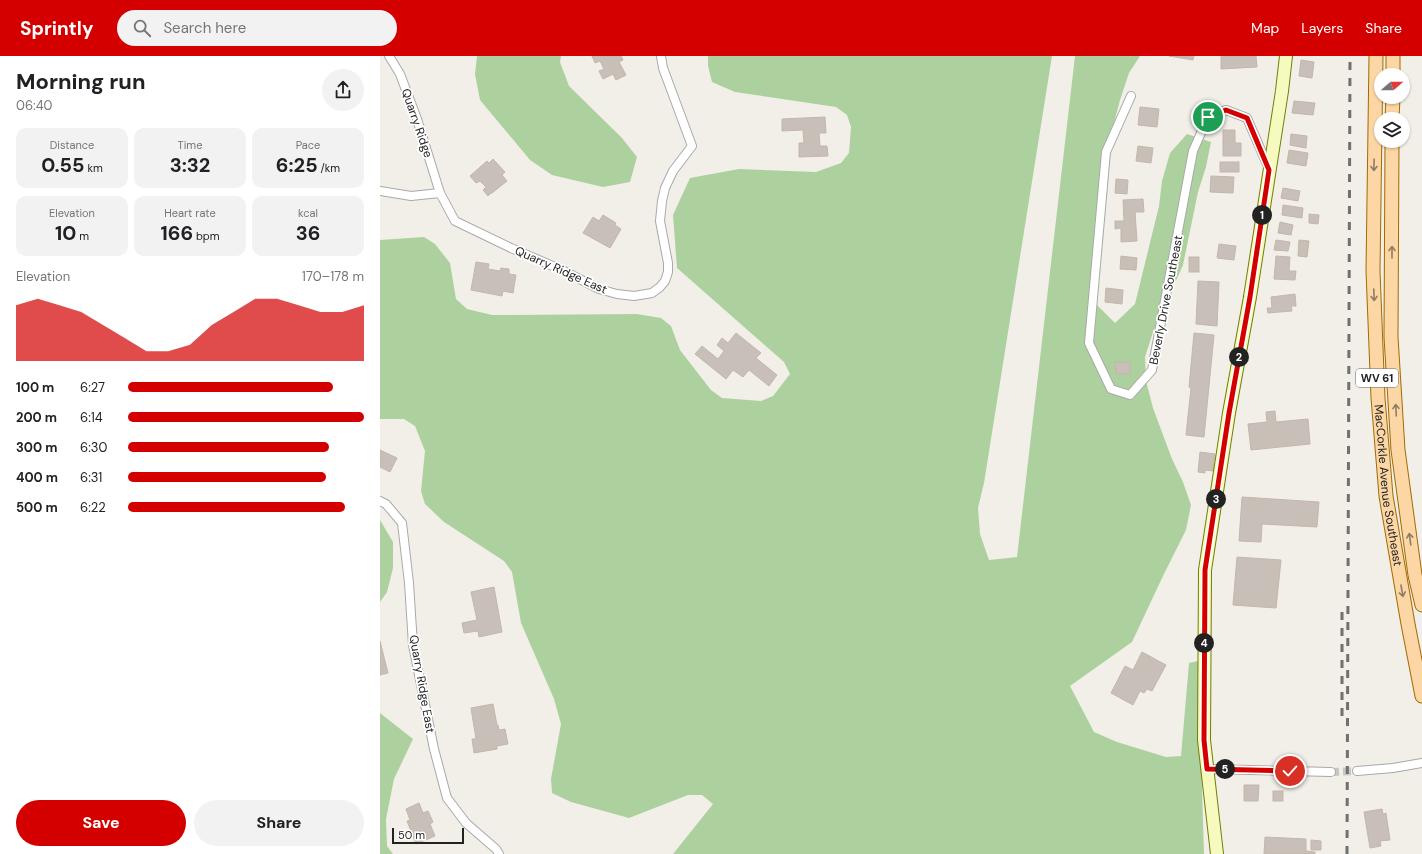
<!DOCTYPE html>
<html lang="en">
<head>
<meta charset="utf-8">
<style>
  :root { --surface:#fff; --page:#f2f2f2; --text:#202124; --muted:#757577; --accent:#d40000 }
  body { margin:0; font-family:"DM Sans",sans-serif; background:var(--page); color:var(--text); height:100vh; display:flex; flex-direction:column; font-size:15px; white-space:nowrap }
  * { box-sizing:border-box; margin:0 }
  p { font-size:13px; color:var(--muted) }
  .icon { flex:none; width:22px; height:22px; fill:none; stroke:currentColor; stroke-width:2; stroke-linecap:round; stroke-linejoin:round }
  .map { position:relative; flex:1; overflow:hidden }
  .details { display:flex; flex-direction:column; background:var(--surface); width:380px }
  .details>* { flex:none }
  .needle { width:26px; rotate:70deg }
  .tools { position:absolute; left:994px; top:12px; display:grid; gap:8px }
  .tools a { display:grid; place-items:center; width:36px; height:36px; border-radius:50%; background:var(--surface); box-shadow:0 1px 3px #0004; font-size:20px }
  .scale { position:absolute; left:12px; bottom:10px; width:72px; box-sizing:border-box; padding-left:4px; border:2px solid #222; border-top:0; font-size:11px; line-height:14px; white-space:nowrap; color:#222; -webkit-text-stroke:3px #fff; paint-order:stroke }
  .pin { position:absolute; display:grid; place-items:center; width:34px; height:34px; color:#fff; margin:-17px; border:2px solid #fff; border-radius:50%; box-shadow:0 1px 4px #0007 }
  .km { position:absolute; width:20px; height:20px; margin:-10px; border-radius:50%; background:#222; color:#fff; font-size:11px; line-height:20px; text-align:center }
  .round { display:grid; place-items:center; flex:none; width:42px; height:42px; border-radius:21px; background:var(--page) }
  .summary { display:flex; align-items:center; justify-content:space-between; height:68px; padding:0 16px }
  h1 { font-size:22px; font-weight:700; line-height:30px }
  .figures { display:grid; grid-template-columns:repeat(3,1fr); gap:6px; height:68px; padding:4px 16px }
  .figures div { display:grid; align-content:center; border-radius:10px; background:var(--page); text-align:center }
  .figures b { font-size:20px; font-weight:700 }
  .figures small { font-size:11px; font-weight:400 }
  .figures p { font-size:11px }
  .chart { height:112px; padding:8px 16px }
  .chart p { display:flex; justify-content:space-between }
  .chart svg { width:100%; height:72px; margin-top:4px; fill:var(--accent); opacity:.7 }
  .cta { display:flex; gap:8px; margin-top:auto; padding:8px 16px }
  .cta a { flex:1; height:46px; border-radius:24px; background:var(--accent); color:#fff; font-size:16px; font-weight:700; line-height:46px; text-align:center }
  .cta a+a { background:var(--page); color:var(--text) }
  ul { padding:0 16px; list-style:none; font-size:13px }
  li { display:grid; grid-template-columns:64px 48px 1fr; align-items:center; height:30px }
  li i { height:10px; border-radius:5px; background:var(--accent) }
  header { display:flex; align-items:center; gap:24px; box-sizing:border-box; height:56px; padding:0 20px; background:var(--accent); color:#fff }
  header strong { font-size:19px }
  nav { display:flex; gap:22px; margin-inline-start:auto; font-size:14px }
  .search { width:280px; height:36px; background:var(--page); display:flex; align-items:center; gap:10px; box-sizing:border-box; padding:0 14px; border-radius:22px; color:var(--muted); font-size:15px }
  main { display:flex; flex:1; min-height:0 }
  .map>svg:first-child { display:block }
  .forest { fill:#add19e }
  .building { fill:#c7bfb8; stroke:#c4b6ab }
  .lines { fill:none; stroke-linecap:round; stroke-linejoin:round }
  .street-tunnel { stroke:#c8c6c1; stroke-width:8; stroke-dasharray:8 4; stroke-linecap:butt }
  .street-casing { stroke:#a9a9a9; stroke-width:10 }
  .secondary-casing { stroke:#707d05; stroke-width:14 }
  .primary-casing { stroke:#a06b00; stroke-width:15 }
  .street { stroke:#fff; stroke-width:8 }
  .secondary { stroke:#f7fabf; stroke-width:12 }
  .primary { stroke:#fcd6a4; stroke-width:13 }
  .rail { stroke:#707070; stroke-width:3; stroke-dasharray:8 8; stroke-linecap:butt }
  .oneway { stroke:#8f7c63 }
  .route-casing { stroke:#fff; stroke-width:8 }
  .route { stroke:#d40000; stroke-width:5 }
  .labels { text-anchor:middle; stroke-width:3.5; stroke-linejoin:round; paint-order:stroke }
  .shield { fill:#fff; stroke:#646464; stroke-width:1 }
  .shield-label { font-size:11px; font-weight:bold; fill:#222 }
  .street-label { font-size:12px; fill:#222; stroke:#fff }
</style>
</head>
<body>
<header>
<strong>Sprintly</strong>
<div class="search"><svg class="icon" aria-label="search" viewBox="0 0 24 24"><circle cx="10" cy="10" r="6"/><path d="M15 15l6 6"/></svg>Search here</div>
<nav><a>Map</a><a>Layers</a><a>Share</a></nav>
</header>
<main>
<section class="details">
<div class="summary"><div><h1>Morning run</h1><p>06:40</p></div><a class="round"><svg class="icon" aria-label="share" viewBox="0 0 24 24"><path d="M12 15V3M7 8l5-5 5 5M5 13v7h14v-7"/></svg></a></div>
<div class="figures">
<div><p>Distance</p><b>0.55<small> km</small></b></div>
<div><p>Time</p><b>3:32</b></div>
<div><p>Pace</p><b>6:25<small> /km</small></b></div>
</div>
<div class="figures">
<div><p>Elevation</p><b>10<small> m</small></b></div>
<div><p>Heart rate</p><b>166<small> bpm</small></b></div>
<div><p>kcal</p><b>36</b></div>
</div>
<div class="chart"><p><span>Elevation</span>170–178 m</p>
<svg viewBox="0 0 160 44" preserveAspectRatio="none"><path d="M0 44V10L10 6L20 10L30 14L40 22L50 30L60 38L70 38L80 34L90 22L100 14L110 6L120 6L130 10L140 14L150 14L160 10V44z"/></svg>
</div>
<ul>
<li><b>100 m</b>6:27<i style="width:87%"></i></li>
<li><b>200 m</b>6:14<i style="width:100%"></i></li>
<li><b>300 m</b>6:30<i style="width:85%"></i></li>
<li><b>400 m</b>6:31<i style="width:84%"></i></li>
<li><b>500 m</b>6:22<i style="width:92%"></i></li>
</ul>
<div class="cta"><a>Save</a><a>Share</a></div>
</section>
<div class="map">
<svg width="1042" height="798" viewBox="0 0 1042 798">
  <rect width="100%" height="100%" fill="#f2efe9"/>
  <g class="forest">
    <path d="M97 0H181L180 6 189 30 242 82 257 101 250 126 223 131 172 119 150 104 100 44 95 18Z"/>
    <path d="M328 0H672L604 427 598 452 600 478 609 504 637 501 695 0H760L749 17 740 44 727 94 717 225V249L735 267 755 248 779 150 782 125 790 97 807 78 831 86 826 111 818 136 803 209 773 276 765 301 766 325 773 352 792 403 803 426 811 449 806 474 783 520 752 586 690 630 714 676 737 686 786 701 801 700 809 607 818 605 824 798H293L333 748 322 739H308L249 762 191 746 172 737 171 723 181 668 174 643 141 567 132 516 124 505 64 466 45 448 41 435 45 395 35 370 24 363H0V184L44 181 55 188 70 207 76 243 87 253 112 259 257 258 281 262 291 270 300 294 331 334 342 342 381 345 393 340 410 318 404 306 297 212 293 159 310 122 359 113 436 116 461 107 469 97 471 71 467 59 456 51 355 36 332 26 328 10Z"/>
    <path d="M0 464 13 486V512L7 536 0 546Z"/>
    <path d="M0 657 33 683 14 723 6 763 7 790 13 798H0Z"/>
  </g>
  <g class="building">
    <path d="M212 0H241L243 4 239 6 246 19 236 24 233 18 223 23 219 15 224 13 220 5 215 7Z"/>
    <path d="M789 0H814L813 4Z"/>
    <path d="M841 0H876L877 11 841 13Z"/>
    <path d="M921 4 934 6 932 22 919 20Z"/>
    <path d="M914 45 935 47 933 59 912 57Z"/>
    <path d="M760 51 779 53 777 71 758 69Z"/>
    <path d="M445 61 446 77H439L440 90H447L448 100 419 101V87H424L423 74 402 75V63Z"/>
    <path d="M843 74H855V87H861V100H843Z"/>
    <path d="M911 78 927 80 926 92 910 89Z"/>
    <path d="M758 90 773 92 771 107 756 105Z"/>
    <path d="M909 94 928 97 926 110 907 107Z"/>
    <path d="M113 103 125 116 122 119 127 125 112 137H111L108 140 103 134 106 131 100 125 96 127 90 120 107 105 109 107Z"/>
    <rect x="840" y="106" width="19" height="10"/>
    <path d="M831 120 854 121 853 137 830 136Z"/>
    <path d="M736 123 748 124 747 138 735 137Z"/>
    <path d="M903 132 920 135 918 145 901 142Z"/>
    <path d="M763 143 764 156H755L757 185 741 186V172L735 173V165H744L743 144Z"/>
    <path d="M903 149 923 152 922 162 902 159Z"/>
    <path d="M929 158 939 159 938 168 929 167Z"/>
    <path d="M223 159 236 167 235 169 241 173 230 192 203 177 213 161 219 165Z"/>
    <path d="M900 166 913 169 911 179 898 177Z"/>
    <path d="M896 184 910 186 908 195 894 194Z"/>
    <path d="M919 184 929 185 927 201 918 200Z"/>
    <path d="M839 188 856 190 854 204 837 202Z"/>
    <path d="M741 200 757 202 756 214 740 213Z"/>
    <path d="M896 200 910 201 909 215H916L915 224 894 223Z"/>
    <rect x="809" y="201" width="10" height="15"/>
    <path d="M96 206 109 208 108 213 120 215 121 212 129 213V218L136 219 133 237 123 235 122 240 91 234Z"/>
    <path d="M818 225 839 226 837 270 816 268Z"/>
    <path d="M726 232 743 234 742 248 725 246Z"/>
    <path d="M915 238 916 250H911L912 255 888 257 887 252H892L891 241Z"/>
    <path d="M356 277 381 297 376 302 397 319 389 330 369 314 363 321 353 314 346 323 315 298 322 290 338 303 344 295 337 289 342 282 348 287Z"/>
    <path d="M814 277 834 279 824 381 806 379 811 332 809 331Z"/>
    <path d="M735 306H750V318H736Z"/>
    <path d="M895 355 896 366 928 363 930 388 871 394 868 368 887 366 886 356Z"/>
    <path d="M0 394 17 402 10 416 0 411Z"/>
    <path d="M820 396 835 398 833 415 825 414V417L818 416Z"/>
    <path d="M862 441 939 446 937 471 882 468 881 486 859 485Z"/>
    <path d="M857 501 901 504 896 552 853 549Z"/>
    <path d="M114 531 122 576 99 581 98 575 84 577 82 567 97 564 91 536Z"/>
    <path d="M0 585 8 617 0 619Z"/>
    <path d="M762 596 786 609 772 635 767 633 764 637 760 635 753 649 731 637 745 610 753 614Z"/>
    <path d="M113 648 117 669H118L119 674 125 673 128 688 117 690V693L94 697 92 683H96L91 652Z"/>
    <path d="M864 729H879L878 745H864Z"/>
    <rect x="893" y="735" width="10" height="10"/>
    <path d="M39 747 43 757 48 755 53 766 50 768 55 780 36 788 27 765 30 764 26 753Z"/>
    <path d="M1002 753 1003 758 1006 757 1010 784 1000 785 1001 790 990 792 984 756Z"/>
    <path d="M885 781 926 783V795L935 796V798H884Z"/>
    <path d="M931 784 941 785V794H931Z"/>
  </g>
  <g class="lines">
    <path class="street-tunnel" d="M951 716 977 715"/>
    <defs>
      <g id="street">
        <path d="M9 0 20 18 37 63 60 137"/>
        <path d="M751 40 726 96 709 287 731 333 750 339 772 314 813 95 828 61 846 54 867 62 889 113"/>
        <path d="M0 135 31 140 60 137 75 165 131 192 182 214 219 233 237 238 254 240 272 237 280 231 285 225 288 216V207L280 165 282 145 285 132 293 115 312 90 283 12 281 0"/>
        <path d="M0 445 6 448 22 467 29 527 33 589 54 693 67 742 86 767 116 793 119 798"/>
        <path d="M827 713 951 716"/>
        <path d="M977 715 1013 712 1042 707"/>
      </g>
      <path id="secondary" d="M837 798 824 684 825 514 849 357 870 241 902 35 906 0"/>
      <g id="primary">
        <path id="s1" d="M996 0 993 215 998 342 1006 440 1028 568 1042 640"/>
        <path d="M1013 19V0"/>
        <path d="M1012 63 1013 41"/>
        <path d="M1012 85 1011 281 1018 394 1035 519 1042 549"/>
      </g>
    </defs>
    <use href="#street" class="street-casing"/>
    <use href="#secondary" class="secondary-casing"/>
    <use href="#primary" class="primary-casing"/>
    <use href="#street" class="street"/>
    <use href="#secondary" class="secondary"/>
    <use href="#primary" class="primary"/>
    <g class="rail">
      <path d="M962 660V552"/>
      <path d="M967 798 970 0"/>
    </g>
  </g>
  <defs><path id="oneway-shaft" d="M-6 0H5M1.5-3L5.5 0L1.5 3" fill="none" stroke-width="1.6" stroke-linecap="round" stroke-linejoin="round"/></defs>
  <g class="oneway">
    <use href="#oneway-shaft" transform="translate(994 109) rotate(91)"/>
    <use href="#oneway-shaft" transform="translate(1012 196) rotate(-90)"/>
    <use href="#oneway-shaft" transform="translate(994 239) rotate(88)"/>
    <use href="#oneway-shaft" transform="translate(1016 354) rotate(-93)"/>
    <use href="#oneway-shaft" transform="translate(1030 483) rotate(-98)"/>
    <use href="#oneway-shaft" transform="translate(1022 535) rotate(80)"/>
  </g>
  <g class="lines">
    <defs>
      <path id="route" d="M828 61 846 54 867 62 889 114 870 241 849 357 825 514 824 684 827 713 910 715"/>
    </defs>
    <use href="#route" class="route-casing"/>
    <use href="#route" class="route"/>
  </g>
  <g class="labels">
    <rect class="shield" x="976" y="313" width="42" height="18" rx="3"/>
    <g class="shield-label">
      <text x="997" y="326">WV 61</text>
    </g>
    <g class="street-label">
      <text transform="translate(37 67) rotate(71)" y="4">Quarry Ridge</text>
      <text transform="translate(181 214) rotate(24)" y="4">Quarry Ridge East</text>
      <text transform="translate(786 244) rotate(-79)" y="4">Beverly Drive Southeast</text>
      <text dy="4" stroke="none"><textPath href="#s1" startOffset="430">MacCorkle Avenue Southeast</textPath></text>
      <text transform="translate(42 628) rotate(80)" y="4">Quarry Ridge East</text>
    </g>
  </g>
</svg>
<div class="tools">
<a><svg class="needle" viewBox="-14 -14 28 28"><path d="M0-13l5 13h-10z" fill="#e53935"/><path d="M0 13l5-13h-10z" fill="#757577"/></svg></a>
<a><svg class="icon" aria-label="layers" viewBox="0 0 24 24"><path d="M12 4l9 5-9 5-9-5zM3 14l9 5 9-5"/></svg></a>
</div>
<div class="scale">50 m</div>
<div class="pin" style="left:828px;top:61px;background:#1e9e55"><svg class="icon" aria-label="arrive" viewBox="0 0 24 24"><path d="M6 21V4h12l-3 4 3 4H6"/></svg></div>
<div class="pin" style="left:910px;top:715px;background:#d93025"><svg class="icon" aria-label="check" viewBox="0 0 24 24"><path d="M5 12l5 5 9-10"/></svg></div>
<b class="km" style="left:882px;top:159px">1</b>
<b class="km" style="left:859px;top:301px">2</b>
<b class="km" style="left:836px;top:443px">3</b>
<b class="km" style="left:824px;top:587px">4</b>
<b class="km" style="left:845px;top:713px">5</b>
</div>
</main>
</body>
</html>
